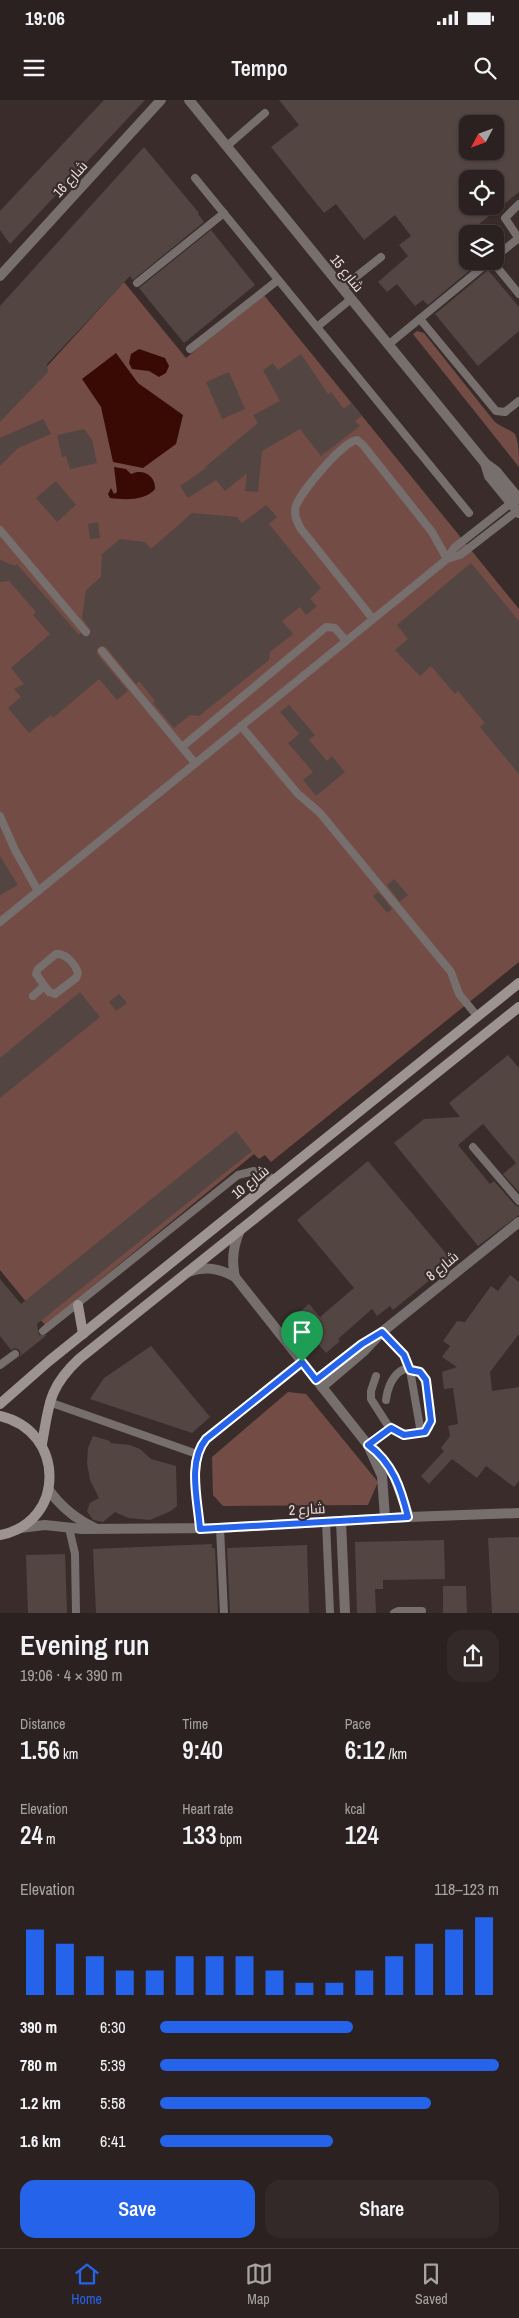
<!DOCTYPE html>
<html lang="en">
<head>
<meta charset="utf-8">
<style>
  :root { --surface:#2b2120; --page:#332929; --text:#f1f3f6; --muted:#a6a3a5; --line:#473e3e; --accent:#2563eb }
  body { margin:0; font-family:"Archivo Narrow",Cairo,sans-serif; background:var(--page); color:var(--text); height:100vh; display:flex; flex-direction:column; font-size:19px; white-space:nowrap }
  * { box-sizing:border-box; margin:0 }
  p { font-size:16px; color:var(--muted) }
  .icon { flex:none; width:28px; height:28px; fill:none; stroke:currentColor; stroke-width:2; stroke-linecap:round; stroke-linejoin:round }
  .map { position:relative; height:1513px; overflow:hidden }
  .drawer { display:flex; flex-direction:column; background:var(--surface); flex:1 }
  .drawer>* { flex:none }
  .needle { width:32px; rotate:229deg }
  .tools { position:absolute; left:459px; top:15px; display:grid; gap:10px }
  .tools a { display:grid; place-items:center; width:45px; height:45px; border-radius:10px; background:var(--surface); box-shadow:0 1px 4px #0004,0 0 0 1px var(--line); font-size:25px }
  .pin { position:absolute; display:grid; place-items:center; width:42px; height:42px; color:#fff; margin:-51px -21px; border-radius:50% 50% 50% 0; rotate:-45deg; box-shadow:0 0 5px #0007 }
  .pin .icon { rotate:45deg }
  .round { display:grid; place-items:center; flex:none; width:52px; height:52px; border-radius:15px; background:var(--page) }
  .headline { display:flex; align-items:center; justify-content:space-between; height:85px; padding:0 20px }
  h1 { font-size:28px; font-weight:600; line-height:38px }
  .metrics { display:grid; grid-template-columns:repeat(3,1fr); gap:8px; height:85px; padding:5px 20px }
  .metrics div { display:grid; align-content:center }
  .metrics b { font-size:25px; font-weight:600 }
  .metrics small { font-size:14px; font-weight:400 }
  .metrics p { font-size:14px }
  .chart { height:140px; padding:10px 20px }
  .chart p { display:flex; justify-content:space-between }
  .chart svg { width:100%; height:90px; margin-top:5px; stroke:var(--accent); stroke-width:6 }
  .cta { display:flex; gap:10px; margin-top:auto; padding:10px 20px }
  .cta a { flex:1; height:58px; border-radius:15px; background:var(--accent); color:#fff; font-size:20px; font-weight:600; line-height:58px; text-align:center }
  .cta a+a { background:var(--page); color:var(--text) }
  ul { padding:0 20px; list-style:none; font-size:16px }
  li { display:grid; grid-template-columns:80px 60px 1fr; align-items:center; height:38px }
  li i { height:12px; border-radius:6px; background:var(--accent) }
  .status { display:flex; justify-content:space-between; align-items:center; height:35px; padding:0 25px; background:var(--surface); direction:ltr }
  .status svg { height:14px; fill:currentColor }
  header { display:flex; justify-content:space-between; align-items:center; height:65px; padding:0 20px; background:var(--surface); font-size:22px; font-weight:600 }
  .dock { display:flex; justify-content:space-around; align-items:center; height:70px; border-top:1px solid var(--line); background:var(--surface); font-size:14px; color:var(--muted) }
  .dock a { display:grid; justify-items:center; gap:2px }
  .dock .selected { color:var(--accent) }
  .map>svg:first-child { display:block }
  .green { fill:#734d45 }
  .water { fill:#390a03 }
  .building { fill:#534542; fill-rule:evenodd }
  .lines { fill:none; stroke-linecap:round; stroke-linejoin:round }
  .service { stroke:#766f6e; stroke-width:8 }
  .minor { stroke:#766f6e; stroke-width:10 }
  .secondary { stroke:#9d9391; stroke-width:10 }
  .route-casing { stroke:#fff; stroke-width:10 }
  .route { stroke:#2563eb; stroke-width:6 }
  .labels { text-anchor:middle; stroke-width:4.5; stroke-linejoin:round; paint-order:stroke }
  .street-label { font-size:14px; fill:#ebe2e1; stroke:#392c2a }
</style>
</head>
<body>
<div class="status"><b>19:06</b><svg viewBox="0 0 49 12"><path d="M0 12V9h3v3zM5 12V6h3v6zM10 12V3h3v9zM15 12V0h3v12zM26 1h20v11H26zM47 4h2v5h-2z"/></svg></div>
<header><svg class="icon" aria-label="menu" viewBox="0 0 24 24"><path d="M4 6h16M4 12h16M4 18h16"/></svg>Tempo<svg class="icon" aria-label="search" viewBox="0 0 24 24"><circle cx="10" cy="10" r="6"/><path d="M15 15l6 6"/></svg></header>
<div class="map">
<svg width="519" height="1513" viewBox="0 0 519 1513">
  <rect width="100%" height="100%" fill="#392c2a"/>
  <g class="green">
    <path d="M124 182 186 258 263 194 519 509V862L271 1062 265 1055 259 1059 254 1054 45 1225 0 1170V318Z"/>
    <path d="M417 231 424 233 494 321C500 327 510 329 515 334 519 342 519 357 519 367L413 234Z"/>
    <path d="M288 1292 306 1294 378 1382 368 1405 223 1406 213 1395 212 1357Z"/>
  </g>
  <g class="water">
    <path d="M139 249 165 258 169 266 166 273 159 277 149 271 132 269 129 263 131 254Z"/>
    <path d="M116 253 138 283 183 315 176 344 143 368 113 362 101 307 82 279Z"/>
    <path d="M114 367 126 369 131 374C143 368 156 376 155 389 145 401 125 400 110 398L108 394 111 388 114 394 117 392Z"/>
  </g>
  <g class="building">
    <path d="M104 0H145L10 144 0 130V111Z"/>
    <path d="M279 0H519V92L468 133V161H481L428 205 423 200 415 206 397 184 387 192 378 182 408 156 399 145 411 136 395 115 364 140 336 104 324 113 271 47 299 25ZM468 24H495V51H468ZM468 79H495V106H468Z"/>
    <path d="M144 47 199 113 198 114 204 122 133 180 130 176 47 264 48 272 0 322V206Z"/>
    <path d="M211 130 255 185 184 243 139 188Z"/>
    <path d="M488 170 519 207V231L478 266 435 214Z"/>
    <path d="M301 254 328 294 331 292 344 309 351 303 362 316 355 321 360 326 321 356 300 329 262 351 258 392 245 391 247 373 225 391 216 380 188 398 180 386 206 368 205 367 258 323 253 315 280 301 263 270 273 263 278 270Z"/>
    <path d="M229 272 245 309 222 319 206 282Z"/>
    <path d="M43 319 51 334 18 348 0 366V338Z"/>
    <path d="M84 329 92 340 97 363 70 369 66 356 62 357 57 335Z"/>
    <path d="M56 381 76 405 57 422 36 398Z"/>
    <path d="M266 405 277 417 269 424 321 488 310 499 317 506 306 515 300 507 282 521 293 534 270 552 269 560 199 616 190 615 174 628 153 603 155 601 139 581 136 584 106 547 101 546 97 549V554L128 591 117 600 99 579 53 618 51 615 29 633 8 608 21 597 14 589 24 584 11 568 50 534 33 515 36 512 9 481 0 482V460L15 466 17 464 79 535 80 533 87 537 91 531 82 518 86 490 101 477 102 454 120 439 145 442 151 449 192 413 237 417 242 423Z"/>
    <path d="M98 422 100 438 90 439 88 424Z"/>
    <path d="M471 463 519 521V674L480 627 485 623 458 591 455 594 431 566 420 576 395 550 408 539 397 525Z"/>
    <path d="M289 605 315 635 309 640 327 661 332 656 345 672 316 696 303 680 313 672 288 643 299 634 280 612Z"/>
    <path d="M0 756 18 785 0 795Z"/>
    <path d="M394 779 408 795 400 802 387 785Z"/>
    <path d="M378 792 392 809 387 813 373 796Z"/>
    <path d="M80 892 100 917 0 998V958Z"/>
    <path d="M119 894 127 903 116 911 109 902Z"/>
    <path d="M508 955 519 968V1092L503 1074 516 1063 483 1024 458 1045 490 1084 494 1081 515 1105 519 1107V1115L478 1146 394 1043 424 1019 460 1017 449 1003Z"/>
    <path d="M236 1031 252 1051 37 1224 39 1235H47L18 1258 21 1254 19 1250 15 1248 11 1250 0 1236V1179L21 1204Z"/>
    <path d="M368 1061 449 1157 438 1167 441 1171 393 1210 390 1206 377 1216 372 1209 338 1239 340 1241 326 1253 295 1216 309 1204 320 1217 354 1188 297 1120Z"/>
    <path d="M510 1175 519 1182V1234L490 1272 492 1291 519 1287V1381L514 1387 486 1366 477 1378 452 1359 429 1384 421 1376 444 1351 441 1348 450 1336 448 1326 458 1324 453 1288 444 1289 442 1272 457 1267 442 1257 450 1246 443 1241 457 1221 465 1222 491 1186 498 1191Z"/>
    <path d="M151 1246 210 1317 192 1333 90 1299 104 1278Z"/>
    <path d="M93 1336 110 1341V1343L130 1345 140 1349 151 1359 176 1366 177 1406 171 1411 150 1420 128 1418 115 1412 103 1422 93 1420 87 1411 90 1403 99 1398 90 1380 87 1363 88 1348Z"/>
    <path d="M519 1437V1513H492L488 1438Z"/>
    <path d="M444 1440 445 1479 383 1480V1489H375L376 1513H357L355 1442Z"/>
    <path d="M212 1444V1448H215L218 1513H96L93 1449Z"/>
    <path d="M307 1445 309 1513H230L227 1448Z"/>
    <path d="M65 1454 67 1513H28L26 1455Z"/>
    <path d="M443 1486H466L467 1513H443Z"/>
  </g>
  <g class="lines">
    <g class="service">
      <path d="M227 46 265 13"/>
      <path d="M195 78 469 413"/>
      <path d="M519 104 505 118 519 139"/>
      <path d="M495 157 519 138"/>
      <path d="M492 161 519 194"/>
      <path d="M137 183 224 113"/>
      <path d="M342 188 381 157"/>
      <path d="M420 219 496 311 505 312 519 301"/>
      <path d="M317 227 351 199"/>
      <path d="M388 245 490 161"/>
      <path d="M190 249 278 180"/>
      <path d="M0 430 86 532"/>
      <path d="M447 459 460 455 517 411"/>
      <path d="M373 519 301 429C297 422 293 414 296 406 300 393 343 341 357 340L363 345 432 432 447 459"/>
      <path d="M102 551 195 663"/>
      <path d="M241 626 298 694 320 713 451 872 459 894 478 917"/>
      <path d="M182 647 326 527 335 528 346 541"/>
      <path d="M0 716 15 750 38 791"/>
      <path d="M0 822 425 477 447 459 454 448 511 403"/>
      <path d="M56 854C66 853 75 864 78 873L76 878 55 894 49 892 36 874 38 869Z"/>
      <path d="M33 896 44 886"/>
      <path d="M473 1047 519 1101"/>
      <path d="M43 1231 238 1075 254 1071 275 1079"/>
      <path d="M0 1265 15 1254"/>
      <path d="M376 1276 371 1291V1299L387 1324 404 1335 421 1333 410 1270 404 1255 382 1232"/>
      <path d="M386 1300C388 1283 399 1260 420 1272 427 1280 434 1316 430 1325 429 1330 425 1331 421 1333"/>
      <path d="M49 1302 197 1354"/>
      <path d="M368 1345 391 1328"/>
      <path d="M326 1422 330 1513"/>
      <path d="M69 1428 75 1454 76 1513"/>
      <path d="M220 1428 224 1513"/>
      <path d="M200 1429C198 1408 191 1371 198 1352 200 1345 206 1339 212 1334L302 1262"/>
      <path d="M394 1513 398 1511H422"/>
    </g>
    <g class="minor">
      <path d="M189 0 485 363 496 371 519 399"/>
      <path d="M0 176 161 0"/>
      <path d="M485 363 489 376 519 413"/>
      <path d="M188 1172C205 1166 219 1168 235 1177L368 1345 382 1376 385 1418"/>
      <path d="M235 1177C231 1160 233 1146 240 1130"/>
      <path d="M316 1280 360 1246"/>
      <path d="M322 1287 363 1252 382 1232 519 1122"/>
      <path d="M375 1350 394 1375 409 1417"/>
      <path d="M48 1389C61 1407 75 1419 95 1428"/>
      <path d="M341 1421 345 1513"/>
      <path d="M20 1428 45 1425 82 1429 220 1428 409 1417 519 1413"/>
    </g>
    <g class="secondary">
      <path d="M78 1205 83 1234"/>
      <path d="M0 1304 49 1261 519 883"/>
      <path d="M0 1316C66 1331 66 1423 0 1435"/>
      <path d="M42 1344C49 1305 48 1288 79 1259L519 907"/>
    </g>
  </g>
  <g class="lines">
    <defs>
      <path id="route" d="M382 1232 404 1255 410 1270 420 1272 426 1280 431 1321 425 1332 404 1335 391 1328 368 1345C393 1363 401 1389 408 1417L200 1429C198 1401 187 1362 206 1339L302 1262 316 1280 362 1244Z"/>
    </defs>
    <use href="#route" class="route-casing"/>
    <use href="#route" class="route"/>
  </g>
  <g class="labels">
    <g class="street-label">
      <text transform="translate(70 79) rotate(-48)" y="5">شارع 16</text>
      <text transform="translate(347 173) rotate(51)" y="5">شارع 15</text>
      <text transform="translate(250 1082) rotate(-39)" y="5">شارع 10</text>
      <text transform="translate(442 1166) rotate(-39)" y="5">شارع 8</text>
      <text transform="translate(307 1409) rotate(-3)" y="5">شارع 2</text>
    </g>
  </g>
</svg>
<div class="tools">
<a><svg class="needle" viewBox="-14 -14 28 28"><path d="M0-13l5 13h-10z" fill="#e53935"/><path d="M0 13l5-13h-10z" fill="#a6a3a5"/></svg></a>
<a><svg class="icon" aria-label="locate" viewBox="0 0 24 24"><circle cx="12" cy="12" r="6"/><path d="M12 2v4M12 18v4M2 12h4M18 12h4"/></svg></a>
<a><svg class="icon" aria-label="layers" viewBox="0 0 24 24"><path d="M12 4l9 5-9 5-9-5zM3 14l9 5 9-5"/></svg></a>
</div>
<div class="pin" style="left:302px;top:1262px;background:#1e9e55"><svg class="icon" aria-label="arrive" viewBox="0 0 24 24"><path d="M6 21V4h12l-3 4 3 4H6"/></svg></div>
</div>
<section class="drawer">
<div class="headline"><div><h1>Evening run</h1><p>19:06 · 4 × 390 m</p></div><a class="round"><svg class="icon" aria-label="share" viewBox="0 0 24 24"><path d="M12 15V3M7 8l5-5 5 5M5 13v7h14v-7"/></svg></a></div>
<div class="metrics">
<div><p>Distance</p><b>1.56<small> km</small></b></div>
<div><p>Time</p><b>9:40</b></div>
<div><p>Pace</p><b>6:12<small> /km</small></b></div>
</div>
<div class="metrics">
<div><p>Elevation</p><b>24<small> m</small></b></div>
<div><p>Heart rate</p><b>133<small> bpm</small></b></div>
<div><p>kcal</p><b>124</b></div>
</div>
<div class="chart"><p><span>Elevation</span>118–123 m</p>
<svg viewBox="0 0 160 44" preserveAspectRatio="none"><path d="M5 44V12M15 44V19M25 44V25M35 44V32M45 44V32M55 44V25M65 44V25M75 44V25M85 44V32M95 44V38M105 44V38M115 44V32M125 44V25M135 44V19M145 44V12M155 44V6"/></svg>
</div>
<ul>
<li><b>390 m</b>6:30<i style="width:57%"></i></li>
<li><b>780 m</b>5:39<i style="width:100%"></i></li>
<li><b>1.2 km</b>5:58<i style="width:80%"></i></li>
<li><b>1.6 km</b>6:41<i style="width:51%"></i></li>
</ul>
<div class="cta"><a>Save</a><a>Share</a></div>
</section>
<nav class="dock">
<a class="selected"><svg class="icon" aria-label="home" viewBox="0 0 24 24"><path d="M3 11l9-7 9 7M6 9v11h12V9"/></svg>Home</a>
<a><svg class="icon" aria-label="map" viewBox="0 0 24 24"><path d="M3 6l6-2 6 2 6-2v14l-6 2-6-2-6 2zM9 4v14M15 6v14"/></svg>Map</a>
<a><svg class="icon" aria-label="saved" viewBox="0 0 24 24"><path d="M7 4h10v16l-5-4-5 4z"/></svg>Saved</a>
</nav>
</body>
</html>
